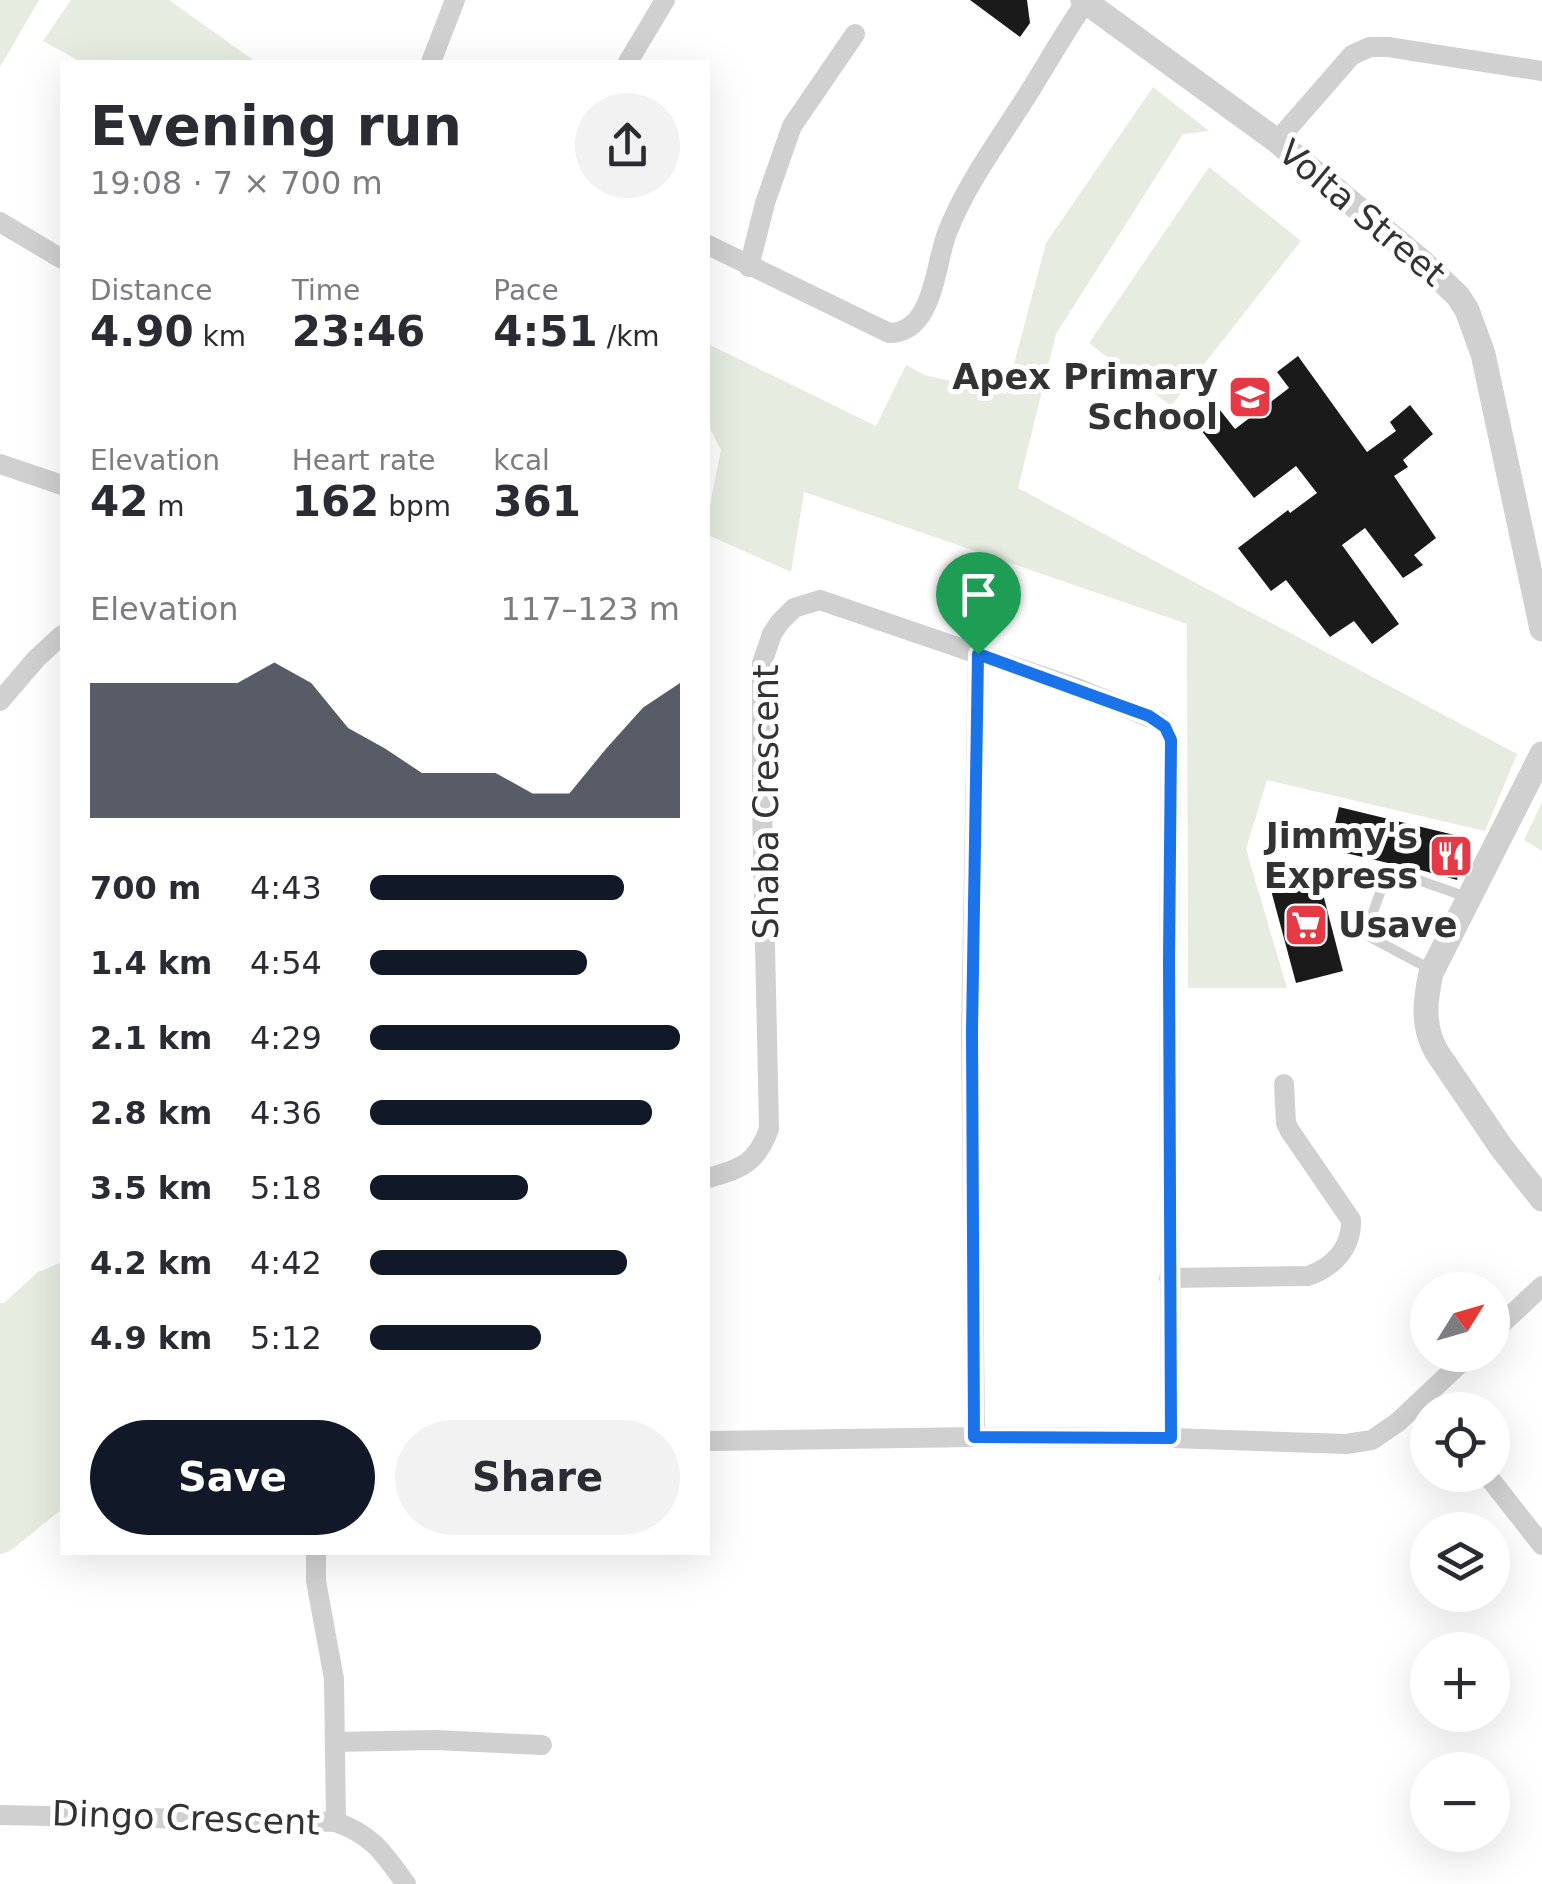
<!DOCTYPE html>
<html lang="en">
<head>
<meta charset="utf-8">
<style>
  :root { --surface:#fff; --page:#f2f2f3; --text:#2b2b33; --muted:#7c7c81; --accent:#111827 }
  body { margin:0; font-family:"DejaVu Sans",sans-serif; background:var(--page); color:var(--text); height:100vh; display:flex; flex-direction:column; font-size:38px; white-space:nowrap }
  * { box-sizing:border-box; margin:0 }
  p { font-size:32px; color:var(--muted) }
  .icon { flex:none; width:55px; height:55px; fill:none; stroke:currentColor; stroke-width:2; stroke-linecap:round; stroke-linejoin:round }
  .map { position:relative; flex:1; overflow:hidden }
  .sheet { position:absolute; left:60px; top:60px; width:650px; height:1495px; display:flex; flex-direction:column; background:var(--surface); border-radius:0px; box-shadow:0 10px 40px #0002 }
  .sheet>* { flex:none }
  .needle { width:65px; rotate:53deg }
  .controls { position:absolute; left:1410px; top:1272px; display:grid; gap:20px }
  .controls a { display:grid; place-items:center; width:100px; height:100px; border-radius:50%; background:var(--surface); box-shadow:0 10px 40px #0002; font-size:50px }
  .pin { position:absolute; display:grid; place-items:center; width:85px; height:85px; color:#fff; margin:-102px -42px; border-radius:50% 50% 50% 0; rotate:-45deg; box-shadow:0 0 10px #0007 }
  .pin .icon { rotate:45deg }
  .round { display:grid; place-items:center; flex:none; width:105px; height:105px; border-radius:52px; background:var(--page) }
  .head { display:flex; align-items:center; justify-content:space-between; height:170px; padding:0 30px }
  h1 { font-size:55px; font-weight:800; line-height:75px }
  .stats { display:grid; grid-template-columns:repeat(3,1fr); gap:15px; height:170px; padding:10px 30px }
  .stats div { display:grid; align-content:center }
  .stats b { font-size:42px; font-weight:800 }
  .stats small { font-size:28px; font-weight:400 }
  .stats p { font-size:28px }
  .chart { height:280px; padding:20px 30px }
  .chart p { display:flex; justify-content:space-between }
  .chart svg { width:100%; height:180px; margin-top:10px; fill:var(--accent); opacity:.7 }
  .primary-button { display:flex; gap:20px; margin-top:auto; padding:20px 30px }
  .primary-button a { flex:1; height:115px; border-radius:60px; background:var(--accent); color:#fff; font-size:40px; font-weight:800; line-height:115px; text-align:center }
  .primary-button a+a { background:var(--page); color:var(--text) }
  ul { padding:0 30px; list-style:none; font-size:32px }
  li { display:grid; grid-template-columns:160px 120px 1fr; align-items:center; height:75px }
  li i { height:25px; border-radius:12px; background:var(--accent) }
  .map>svg:first-child { display:block }
  .green { fill:#e6ecdf }
  .building { fill:#1a1a1a }
  .lines { fill:none; stroke-linecap:round; stroke-linejoin:round }
  .service { stroke:#d0d0d0; stroke-width:10 }
  .minor { stroke:#d0d0d0; stroke-width:20 }
  .tertiary { stroke:#d0d0d0; stroke-width:25 }
  .route-casing { stroke:#fff; stroke-width:20 }
  .route { stroke:#1a73e8; stroke-width:12 }
  .labels { text-anchor:middle; stroke-width:10; stroke-linejoin:round; paint-order:stroke }
  .street-label { font-size:35px; fill:#333; stroke:#fff }
  .poi-label { font-size:35px; font-weight:bold; fill:#333; stroke:#fff; text-anchor:end }
</style>
</head>
<body>
<div class="map">
<svg width="1542" height="1884" viewBox="0 0 1542 1884">
  <rect width="100%" height="100%" fill="#fff"/>
  <g class="green">
    <path d="M0 0H39L0 67Z"/>
    <path d="M71 0H169L256 62H81L43 41Z"/>
    <path d="M1153 87 1209 131 1183 134 1056 334 1018 488 1517 754 1485 831 1267 780 1246 849 1287 988H1188L1187 624 804 492 791 572 708 535V514L721 450 708 425V344L876 426 906 365 925 375 1006 394 1046 243Z"/>
    <path d="M1209 167 1301 241 1171 406 1089 343Z"/>
    <path d="M1542 802V851L1524 840Z"/>
    <path d="M62 1262V1509L10 1551 0 1554V1303H4L38 1272Z"/>
  </g>
  <g class="building">
    <path d="M970 0H1027L1030 23 1020 37Z"/>
    <path d="M1298 356 1367 452 1396 431 1390 422 1410 405 1433 434 1403 460 1408 467 1394 476 1436 538 1414 555 1423 565 1403 578 1365 528 1342 545 1399 624 1372 644 1354 621 1330 637 1286 580 1271 591 1238 548 1288 510 1290 513 1317 493 1296 466 1254 498 1194 421 1216 405 1235 429 1289 388 1277 372Z"/>
    <path d="M1339 807 1467 838 1457 880 1395 863H1388L1329 849Z"/>
    <path d="M1316 867 1343 971 1296 983 1268 879Z"/>
  </g>
  <g class="lines">
    <path class="service" d="M1430 969 1368 936 1366 932 1387 873 1392 871 1467 897"/>
    <g class="minor">
      <path d="M431 62 455 0"/>
      <path d="M628 62 665 0"/>
      <path d="M1277 141 1352 55 1370 47H1388L1542 71"/>
      <path d="M0 222 62 259"/>
      <path d="M708 245 889 333C934 333 935 264 947 233 965 187 994 147 1021 105 1043 71 1063 34 1087 0"/>
      <path d="M749 267 765 203 792 126 855 34"/>
      <path d="M0 464 62 485"/>
      <path d="M0 701 36 659 62 635"/>
      <path d="M708 1178C741 1169 757 1163 769 1129L762 806V663L772 634 780 622 794 608 820 600 1077 688 1158 721 1165 727 1171 740 1169 960 1171 1438"/>
      <path d="M1169 1278 1308 1276C1334 1267 1352 1247 1351 1220L1290 1131 1286 1123 1284 1084"/>
      <path d="M1492 1333 1542 1286"/>
      <path d="M975 1437 971 1031 978 654"/>
      <path d="M708 1441 975 1437 1171 1438 1346 1444 1372 1440 1398 1422 1469 1355"/>
      <path d="M1487 1475 1542 1545"/>
      <path d="M316 1552V1581L334 1679 336 1822"/>
      <path d="M335 1742 435 1740 542 1745"/>
      <path d="M0 1815 336 1822C374 1836 383 1853 406 1884"/>
    </g>
    <g class="tertiary">
      <path d="M1083 0 1277 141 1420 260 1458 296 1467 310 1483 354 1542 629"/>
      <path d="M1542 754 1431 973C1425 1001 1422 1025 1436 1051L1501 1147 1542 1199"/>
    </g>
  </g>
  <g class="lines">
    <defs>
      <path id="route" d="M978 654 1149 716 1165 727 1171 740 1169 960 1171 1438 974 1437 972 1031Z"/>
    </defs>
    <use href="#route" class="route-casing"/>
    <use href="#route" class="route"/>
  </g>
  <defs>
    <symbol id="school-square" viewBox="-11 -11 22 22"><rect x="-9" y="-9" width="18" height="18" rx="4" fill="#e63946" stroke="#fff"/><path d="M0-5L7-2L0 1L-7-2ZM-4 1L0 2.5L4 1V4Q0 6-4 4Z" fill="#fff"/></symbol>
    <symbol id="restaurant-square" viewBox="-11 -11 22 22"><rect x="-9" y="-9" width="18" height="18" rx="4" fill="#e63946" stroke="#fff"/><path d="M-5-6h1v4h1v-4h1v4h1v-4h1v5L-1.5 .5V6h-2V.5L-5-1ZM5-6V6H3V1.5H1.5Q1.5-4 5-6Z" fill="#fff"/></symbol>
    <symbol id="supermarket-square" viewBox="-11 -11 22 22"><rect x="-9" y="-9" width="18" height="18" rx="4" fill="#e63946" stroke="#fff"/><path d="M-6-5.5h2.5l.6 2H6L4.5 2H-2.5L-4.4-4H-6ZM-1.5 3.2a1.3 1.3 0 1 0 .1 0ZM3 3.2a1.3 1.3 0 1 0 .1 0Z" fill="#fff"/></symbol>
  </defs>
  <g fill-rule="evenodd">
    <use href="#school-square" x="1225" y="372" width="50" height="50"/>
    <use href="#restaurant-square" x="1426" y="831" width="50" height="50"/>
    <use href="#supermarket-square" x="1281" y="900" width="50" height="50"/>
  </g>
  <g class="labels">
    <g class="street-label">
      <text transform="translate(1362 213) rotate(40)" y="12">Volta Street</text>
      <text transform="translate(766 802) rotate(-90)" y="12">Shaba Crescent</text>
      <text transform="translate(186 1818) rotate(2)" y="12">Dingo Crescent</text>
    </g>
    <g class="poi-label">
      <text x="1218" y="389">Apex Primary<tspan x="1218" dy="40">School</tspan></text>
      <text x="1418" y="848">Jimmy's<tspan x="1418" dy="40">Express</tspan></text>
      <text x="1338" y="937" text-anchor="start">Usave</text>
    </g>
  </g>
</svg>
<div class="controls">
<a><svg class="needle" viewBox="-14 -14 28 28"><path d="M0-13l5 13h-10z" fill="#e53935"/><path d="M0 13l5-13h-10z" fill="#7c7c81"/></svg></a>
<a><svg class="icon" aria-label="locate" viewBox="0 0 24 24"><circle cx="12" cy="12" r="6"/><path d="M12 2v4M12 18v4M2 12h4M18 12h4"/></svg></a>
<a><svg class="icon" aria-label="layers" viewBox="0 0 24 24"><path d="M12 4l9 5-9 5-9-5zM3 14l9 5 9-5"/></svg></a>
<a>+</a>
<a>−</a>
</div>
<div class="pin" style="left:978px;top:654px;background:#1e9e55"><svg class="icon" aria-label="arrive" viewBox="0 0 24 24"><path d="M6 21V4h12l-3 4 3 4H6"/></svg></div>
<section class="sheet">
<div class="head"><div><h1>Evening run</h1><p>19:08 · 7 × 700 m</p></div><a class="round"><svg class="icon" aria-label="share" viewBox="0 0 24 24"><path d="M12 15V3M7 8l5-5 5 5M5 13v7h14v-7"/></svg></a></div>
<div class="stats">
<div><p>Distance</p><b>4.90<small> km</small></b></div>
<div><p>Time</p><b>23:46</b></div>
<div><p>Pace</p><b>4:51<small> /km</small></b></div>
</div>
<div class="stats">
<div><p>Elevation</p><b>42<small> m</small></b></div>
<div><p>Heart rate</p><b>162<small> bpm</small></b></div>
<div><p>kcal</p><b>361</b></div>
</div>
<div class="chart"><p><span>Elevation</span>117–123 m</p>
<svg viewBox="0 0 160 44" preserveAspectRatio="none"><path d="M0 44V11L10 11L20 11L30 11L40 11L50 6L60 11L70 22L80 27L90 33L100 33L110 33L120 38L130 38L140 27L150 17L160 11V44z"/></svg>
</div>
<ul>
<li><b>700 m</b>4:43<i style="width:82%"></i></li>
<li><b>1.4 km</b>4:54<i style="width:70%"></i></li>
<li><b>2.1 km</b>4:29<i style="width:100%"></i></li>
<li><b>2.8 km</b>4:36<i style="width:91%"></i></li>
<li><b>3.5 km</b>5:18<i style="width:51%"></i></li>
<li><b>4.2 km</b>4:42<i style="width:83%"></i></li>
<li><b>4.9 km</b>5:12<i style="width:55%"></i></li>
</ul>
<div class="primary-button"><a>Save</a><a>Share</a></div>
</section>
</div>
</body>
</html>
